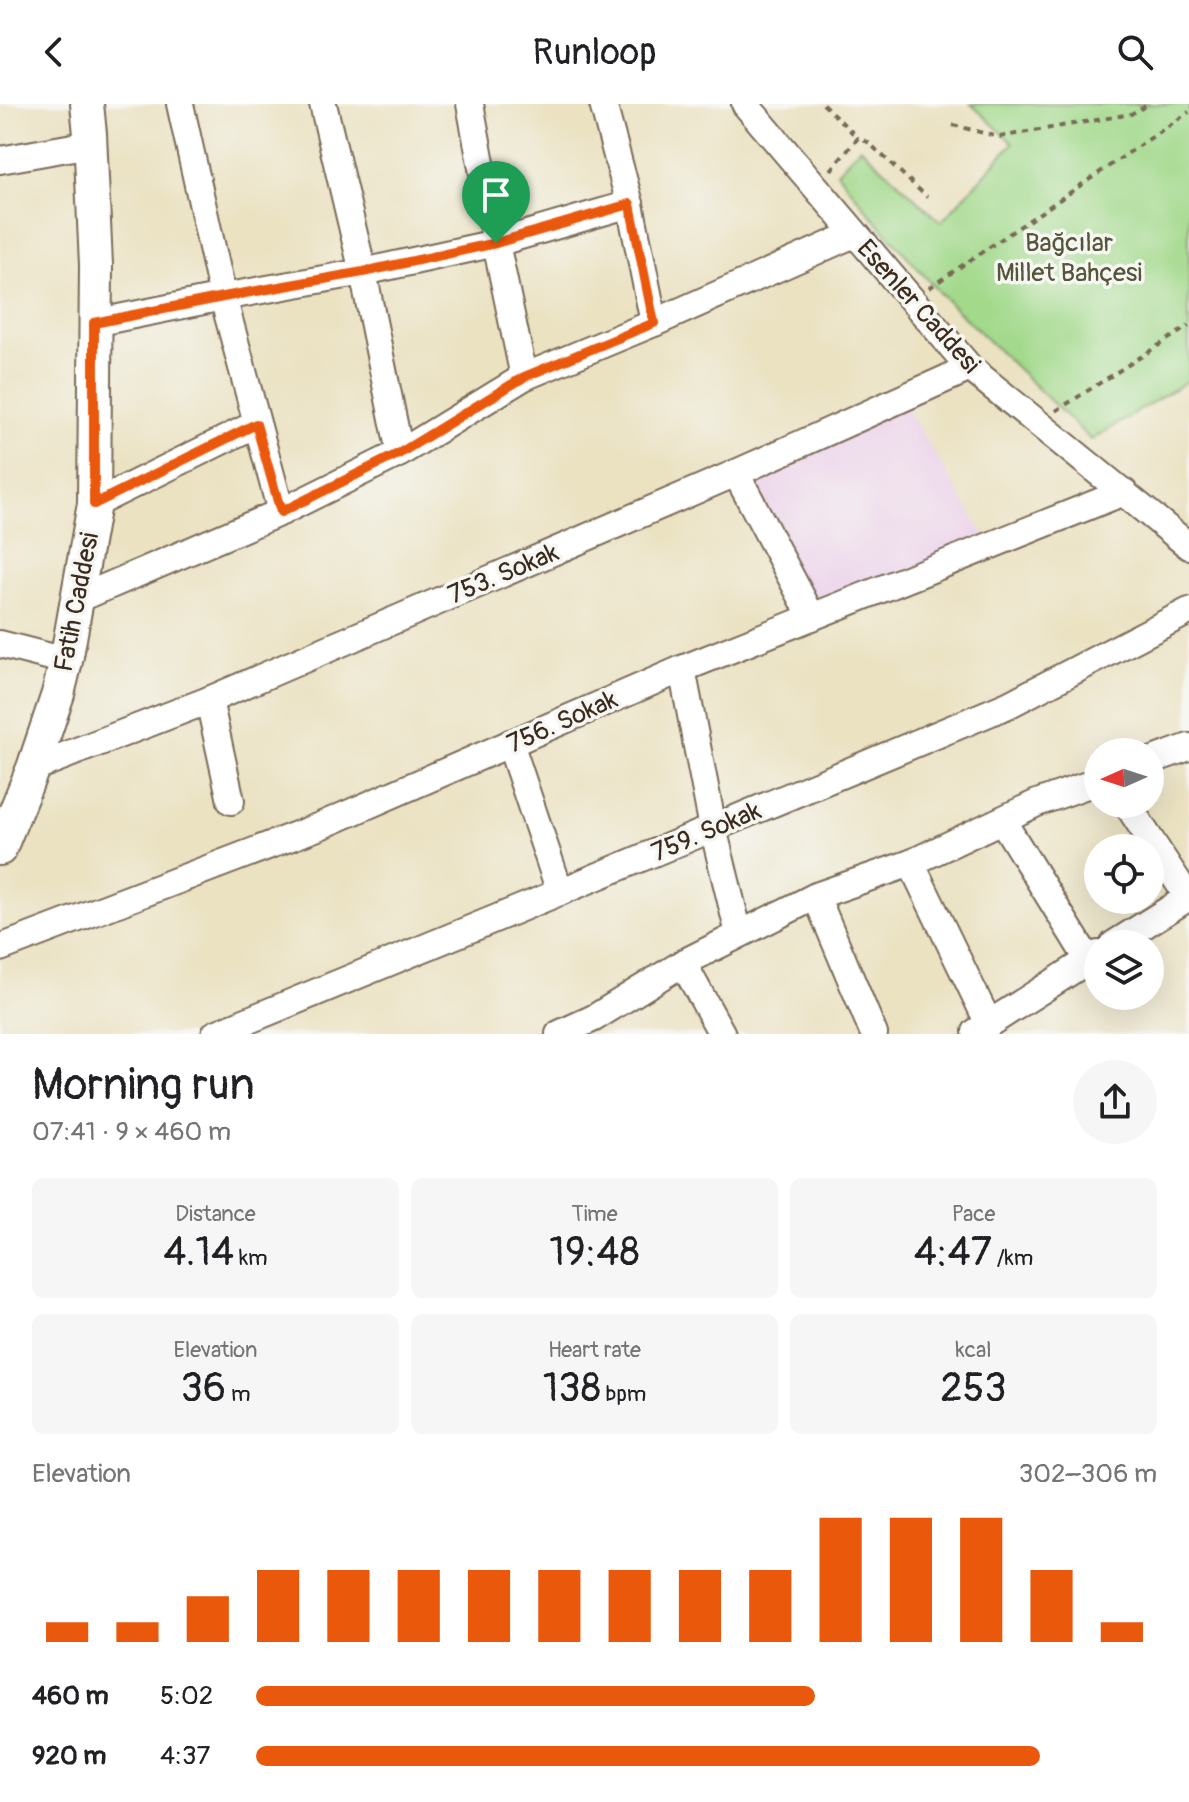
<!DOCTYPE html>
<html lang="en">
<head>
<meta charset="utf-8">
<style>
  :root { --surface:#fff; --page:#f6f6f6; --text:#202124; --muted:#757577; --accent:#ea580c }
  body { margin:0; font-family:Pangolin,sans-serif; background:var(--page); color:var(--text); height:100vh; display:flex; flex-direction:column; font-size:30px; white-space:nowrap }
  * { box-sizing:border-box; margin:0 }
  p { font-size:26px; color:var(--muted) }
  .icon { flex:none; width:44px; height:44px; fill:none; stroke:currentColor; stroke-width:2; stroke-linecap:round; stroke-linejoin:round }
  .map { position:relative; height:930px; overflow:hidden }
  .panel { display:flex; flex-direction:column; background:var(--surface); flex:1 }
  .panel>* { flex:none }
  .needle { width:52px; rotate:267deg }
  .buttons { position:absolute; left:1084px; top:634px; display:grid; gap:16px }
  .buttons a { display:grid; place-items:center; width:80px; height:80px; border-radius:50%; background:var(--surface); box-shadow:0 8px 32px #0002; font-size:40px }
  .pin { position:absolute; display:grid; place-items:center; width:68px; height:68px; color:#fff; margin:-82px -34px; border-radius:50% 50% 50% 0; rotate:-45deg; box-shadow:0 0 8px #0007 }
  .pin .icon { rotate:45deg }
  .round { display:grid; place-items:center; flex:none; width:84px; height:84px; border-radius:42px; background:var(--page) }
  .summary { display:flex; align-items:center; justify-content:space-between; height:136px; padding:0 32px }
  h1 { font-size:44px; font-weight:600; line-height:60px }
  .metrics { display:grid; grid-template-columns:repeat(3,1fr); gap:12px; height:136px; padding:8px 32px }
  .metrics div { display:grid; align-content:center; border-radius:12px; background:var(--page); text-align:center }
  .metrics b { font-size:40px; font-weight:600 }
  .metrics small { font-size:22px; font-weight:400 }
  .metrics p { font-size:22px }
  .chart { height:224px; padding:16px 32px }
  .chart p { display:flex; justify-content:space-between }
  .chart svg { width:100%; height:144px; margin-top:8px; stroke:var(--accent); stroke-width:6 }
  ul { padding:0 32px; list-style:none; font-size:26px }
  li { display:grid; grid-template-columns:128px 96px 1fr; align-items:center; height:60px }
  li i { height:20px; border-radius:10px; background:var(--accent) }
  header { display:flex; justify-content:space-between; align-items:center; height:104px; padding:0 32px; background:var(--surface); font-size:36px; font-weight:600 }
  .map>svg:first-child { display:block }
  .built { fill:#ecd1ea }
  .green { fill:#a2d98b; stroke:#6e8254; stroke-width:2 }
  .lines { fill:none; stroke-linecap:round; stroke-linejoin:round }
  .minor-casing { stroke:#796a57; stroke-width:30 }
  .major-casing { stroke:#796a57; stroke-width:36 }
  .path { stroke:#796a57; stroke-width:4; stroke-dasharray:6 6; stroke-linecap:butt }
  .minor { stroke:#fff; stroke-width:26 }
  .major { stroke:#fff; stroke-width:32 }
  .route-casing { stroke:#fff; stroke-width:16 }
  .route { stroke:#ea580c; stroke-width:10 }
  .labels { text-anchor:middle; stroke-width:7; stroke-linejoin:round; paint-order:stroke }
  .park-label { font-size:26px; fill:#555639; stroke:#f6f6f2 }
  .street-label { font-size:26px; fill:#3b2a1e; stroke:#f6f6f2 }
</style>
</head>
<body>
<header><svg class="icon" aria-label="back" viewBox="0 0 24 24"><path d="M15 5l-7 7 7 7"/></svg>Runloop<svg class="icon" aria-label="search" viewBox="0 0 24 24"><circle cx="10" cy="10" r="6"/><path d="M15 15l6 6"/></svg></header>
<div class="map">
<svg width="1189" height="930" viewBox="0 0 1189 930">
  <rect width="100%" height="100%" fill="#f6f6f2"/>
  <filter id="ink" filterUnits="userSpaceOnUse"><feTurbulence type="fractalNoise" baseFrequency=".0125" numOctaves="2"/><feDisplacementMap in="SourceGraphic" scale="16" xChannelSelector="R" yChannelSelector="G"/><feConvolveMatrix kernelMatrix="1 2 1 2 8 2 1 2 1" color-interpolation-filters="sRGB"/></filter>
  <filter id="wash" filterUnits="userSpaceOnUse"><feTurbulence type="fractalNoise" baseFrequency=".006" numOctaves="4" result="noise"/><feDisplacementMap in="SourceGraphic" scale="32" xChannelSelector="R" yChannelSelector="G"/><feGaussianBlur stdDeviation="1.8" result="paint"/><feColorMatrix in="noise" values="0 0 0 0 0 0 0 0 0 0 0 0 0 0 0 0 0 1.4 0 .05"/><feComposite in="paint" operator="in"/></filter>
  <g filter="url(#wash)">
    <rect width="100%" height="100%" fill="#ebe2c2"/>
    <path class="built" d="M905 301 987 436 814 508 744 371Z"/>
    <path class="green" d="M971 0H1189V276L1091 336 943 193 871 111 837 68 860 43 941 118 1013 39Z"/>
  </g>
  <g filter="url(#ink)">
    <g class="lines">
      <defs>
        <g id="minor">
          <path d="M180 0 223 193 281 408"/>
          <path d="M323 0 363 168 400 349"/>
          <path d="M470 0 496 139 524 273"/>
          <path d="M603 0 630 100 654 219"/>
          <path d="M745 0 970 264 1189 442"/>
          <path d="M0 56 90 40"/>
          <path d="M94 219 223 193 363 168 496 139 630 100"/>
          <path d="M736 369 812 513"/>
          <path d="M94 400 256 320"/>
          <path d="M78 495 281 408 400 349 524 273 654 219 854 130"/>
          <path d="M0 540 66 557"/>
          <path d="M682 565 713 724 739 830"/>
          <path d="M209 596 231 697"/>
          <path d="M510 639 560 788"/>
          <path d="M1150 657 1189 643"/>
          <path d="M33 664 209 596 736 369 970 264"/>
          <path d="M1127 700 1188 793"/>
          <path d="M1002 716 1089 857"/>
          <path d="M911 759 989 920"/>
          <path d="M816 792 874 930"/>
          <path d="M1114 840 1189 793"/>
          <path d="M0 844 320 722 682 565 1124 388"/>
          <path d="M683 859 722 930"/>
          <path d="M976 928 1098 850"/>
          <path d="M215 930 560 788 1008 601 1189 507"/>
          <path d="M559 930 594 914 683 859 816 792 911 759 1037 699 1098 677"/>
        </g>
        <path id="major" d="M0 745 33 664 58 590 66 557 94 400 96 161 90 30 87 0"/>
      </defs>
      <use href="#minor" class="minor-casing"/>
      <use href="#major" class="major-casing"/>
      <g class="path">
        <path d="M823 0 858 34"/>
        <path d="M953 21 999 33 1131 10 1149 0"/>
        <path d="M831 66 858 34 868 38 927 93"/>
        <path d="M929 184 1189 8"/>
        <path d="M1056 307 1189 222"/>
      </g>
      <use href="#minor" class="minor"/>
      <use href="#major" class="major"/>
    </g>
  </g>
  <g class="lines" filter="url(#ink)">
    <defs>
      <path id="route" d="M630 100 654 219 524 273 400 349 281 408 256 320 94 400V219L223 193 363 168 496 139Z"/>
    </defs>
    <use href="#route" class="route-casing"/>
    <use href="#route" class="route"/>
  </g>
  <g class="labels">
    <g class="park-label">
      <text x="1069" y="147">Bağcılar<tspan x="1069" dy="30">Millet Bahçesi</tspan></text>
    </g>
    <g class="street-label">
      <text transform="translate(919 202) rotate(48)" y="9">Esenler Caddesi</text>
      <text transform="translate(503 469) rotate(-23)" y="9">753. Sokak</text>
      <text transform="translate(76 498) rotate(-79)" y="9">Fatih Caddesi</text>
      <text transform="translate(562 617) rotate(-24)" y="9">756. Sokak</text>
      <text transform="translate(706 727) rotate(-23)" y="9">759. Sokak</text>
    </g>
  </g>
</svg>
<div class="buttons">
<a><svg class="needle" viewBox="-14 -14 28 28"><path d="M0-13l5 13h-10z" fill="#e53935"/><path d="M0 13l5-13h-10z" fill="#757577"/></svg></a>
<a><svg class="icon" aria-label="locate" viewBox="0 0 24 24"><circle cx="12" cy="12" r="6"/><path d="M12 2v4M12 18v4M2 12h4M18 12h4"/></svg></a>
<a><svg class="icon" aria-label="layers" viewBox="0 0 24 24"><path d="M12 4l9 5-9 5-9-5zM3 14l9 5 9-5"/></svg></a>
</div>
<div class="pin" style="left:496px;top:139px;background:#1e9e55"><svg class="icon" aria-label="arrive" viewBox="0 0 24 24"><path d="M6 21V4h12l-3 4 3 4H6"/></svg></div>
</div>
<section class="panel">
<div class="summary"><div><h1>Morning run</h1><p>07:41 · 9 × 460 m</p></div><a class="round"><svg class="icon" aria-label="share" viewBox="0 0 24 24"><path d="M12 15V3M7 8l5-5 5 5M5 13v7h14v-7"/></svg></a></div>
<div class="metrics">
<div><p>Distance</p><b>4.14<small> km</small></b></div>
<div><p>Time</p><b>19:48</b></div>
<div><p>Pace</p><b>4:47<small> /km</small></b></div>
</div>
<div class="metrics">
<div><p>Elevation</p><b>36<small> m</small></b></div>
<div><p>Heart rate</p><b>138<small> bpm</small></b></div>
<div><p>kcal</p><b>253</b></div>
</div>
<div class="chart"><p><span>Elevation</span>302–306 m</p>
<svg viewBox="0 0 160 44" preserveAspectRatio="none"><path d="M5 44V38M15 44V38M25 44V30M35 44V22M45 44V22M55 44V22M65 44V22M75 44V22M85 44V22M95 44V22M105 44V22M115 44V6M125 44V6M135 44V6M145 44V22M155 44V38"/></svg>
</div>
<ul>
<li><b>460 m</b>5:02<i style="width:62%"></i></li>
<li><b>920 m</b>4:37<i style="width:87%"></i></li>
</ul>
</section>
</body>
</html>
